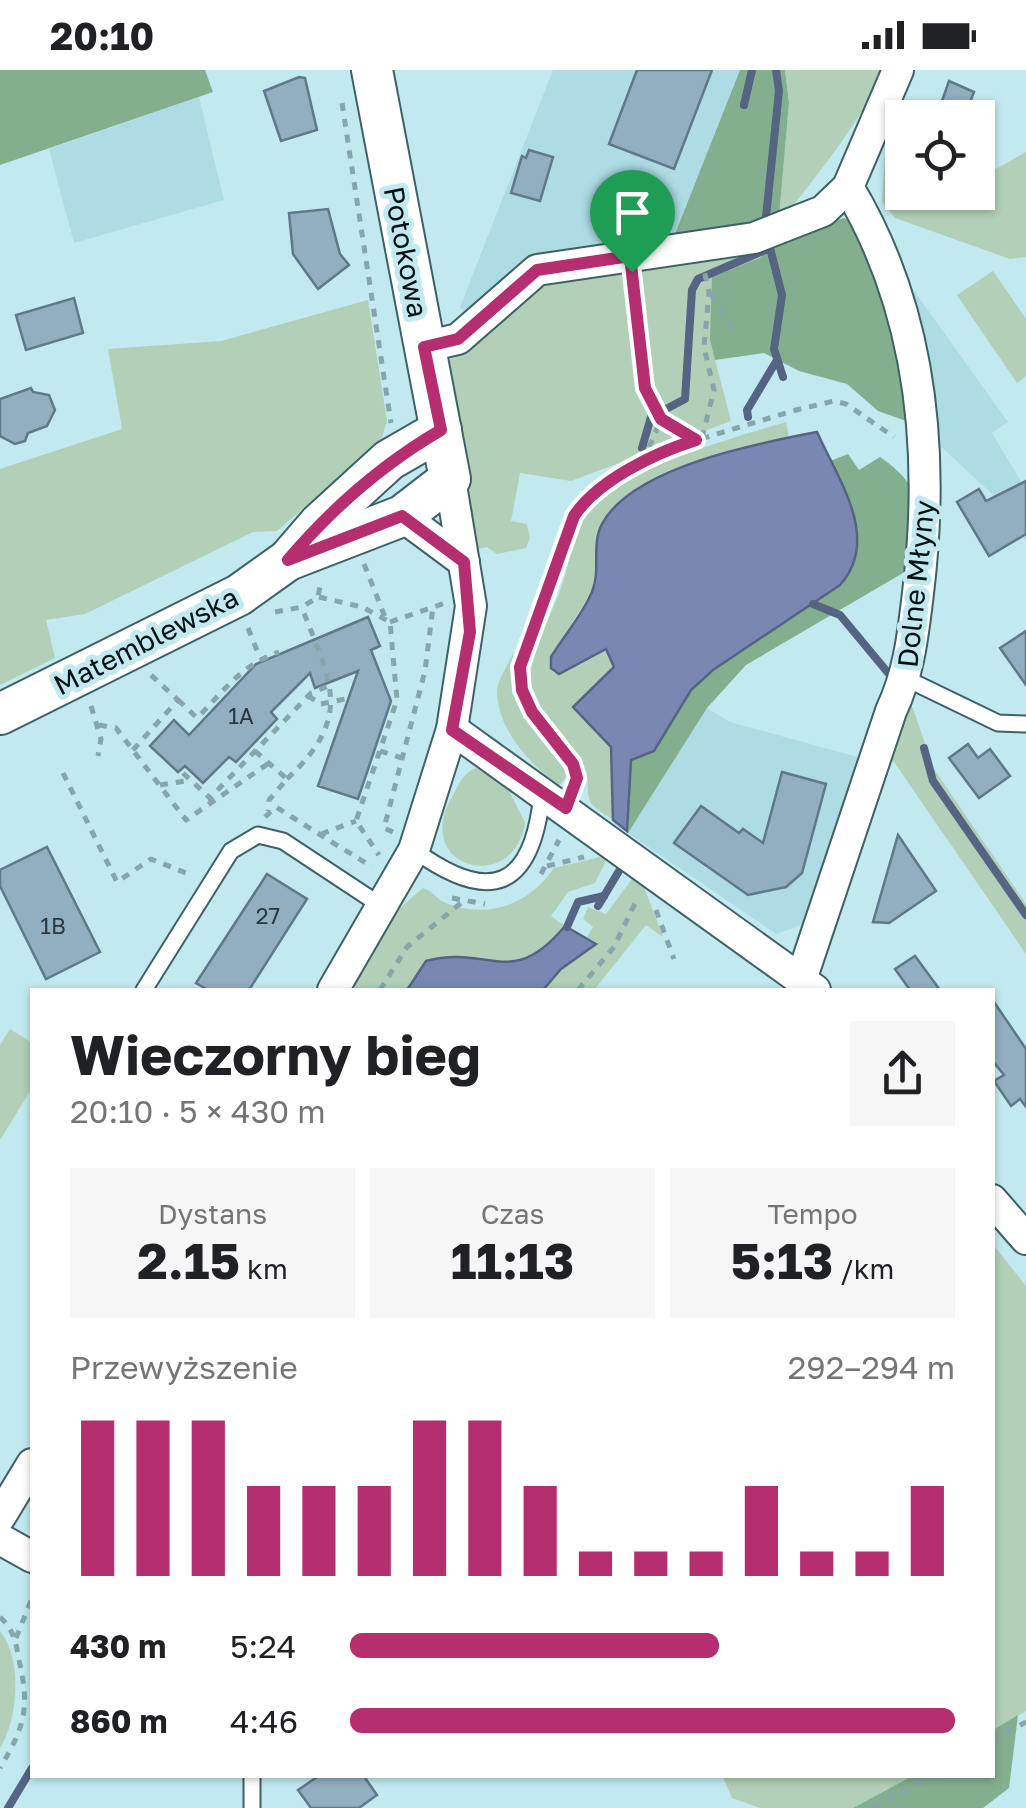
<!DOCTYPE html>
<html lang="pl">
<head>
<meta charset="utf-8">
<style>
  :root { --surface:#fff; --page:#f6f6f6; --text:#202124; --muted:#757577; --accent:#b52e6f }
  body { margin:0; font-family:"Golos Text",sans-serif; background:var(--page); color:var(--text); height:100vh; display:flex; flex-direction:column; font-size:38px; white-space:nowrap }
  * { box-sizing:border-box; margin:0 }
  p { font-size:32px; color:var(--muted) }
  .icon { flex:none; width:55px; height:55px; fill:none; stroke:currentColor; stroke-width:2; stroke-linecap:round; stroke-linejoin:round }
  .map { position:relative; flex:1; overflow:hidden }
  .sheet { position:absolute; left:30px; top:918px; width:965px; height:790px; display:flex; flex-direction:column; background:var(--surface); border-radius:0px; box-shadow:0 2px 8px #0004 }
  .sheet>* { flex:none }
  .buttons { position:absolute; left:885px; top:30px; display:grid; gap:20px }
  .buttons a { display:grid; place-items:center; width:110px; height:110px; border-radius:0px; background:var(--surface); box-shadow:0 2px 8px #0004; font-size:50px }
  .pin { position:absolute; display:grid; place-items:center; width:85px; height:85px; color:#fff; margin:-102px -42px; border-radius:50% 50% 50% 0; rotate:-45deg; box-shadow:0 0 10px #0007 }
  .pin .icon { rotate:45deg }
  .round { display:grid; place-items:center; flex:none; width:105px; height:105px; border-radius:0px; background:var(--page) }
  .overview { display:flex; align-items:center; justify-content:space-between; height:170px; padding:0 40px }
  h1 { font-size:55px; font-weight:700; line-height:75px }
  .metrics { display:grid; grid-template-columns:repeat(3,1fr); gap:15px; height:170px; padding:10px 40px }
  .metrics div { display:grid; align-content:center; border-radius:0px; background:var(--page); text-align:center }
  .metrics b { font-size:50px; font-weight:700 }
  .metrics small { font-size:28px; font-weight:400 }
  .metrics p { font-size:28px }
  .chart { height:280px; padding:20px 40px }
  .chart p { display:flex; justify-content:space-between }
  .chart svg { width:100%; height:180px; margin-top:10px; stroke:var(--accent); stroke-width:6 }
  ul { padding:0 40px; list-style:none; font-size:32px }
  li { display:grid; grid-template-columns:160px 120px 1fr; align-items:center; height:75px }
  li i { height:25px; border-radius:12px; background:var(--accent) }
  .status { display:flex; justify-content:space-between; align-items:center; height:70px; padding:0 50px; background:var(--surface); direction:ltr }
  .status svg { height:28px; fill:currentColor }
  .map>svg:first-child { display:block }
  .built { fill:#addce5 }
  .green { fill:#b1d0b7 }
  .forest { fill:#84af8e }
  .water { fill:#7888b2; stroke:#556482; stroke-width:2.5 }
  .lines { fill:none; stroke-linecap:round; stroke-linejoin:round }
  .stream { stroke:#556482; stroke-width:8 }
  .building { fill:#92aec1; stroke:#5f788a; stroke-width:2.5 }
  .lane-casing { stroke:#3e6167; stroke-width:19 }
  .street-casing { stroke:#3e6167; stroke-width:34 }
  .secondary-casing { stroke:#3e6167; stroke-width:44 }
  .path { stroke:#87a6ac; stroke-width:5; stroke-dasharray:8 8; stroke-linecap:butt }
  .lane { stroke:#fff; stroke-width:15 }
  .street { stroke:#fff; stroke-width:30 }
  .secondary { stroke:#fff; stroke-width:40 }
  .path-bridge { stroke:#87a6ac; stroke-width:5; stroke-dasharray:8 8; stroke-linecap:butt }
  .route-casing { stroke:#fff; stroke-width:20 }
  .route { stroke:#b52e6f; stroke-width:12 }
  .labels { text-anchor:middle; stroke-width:10; stroke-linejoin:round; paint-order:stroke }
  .number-label { font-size:22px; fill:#28383e }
  .street-label { font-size:28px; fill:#041113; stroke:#c2e9f0 }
</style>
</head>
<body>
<div class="status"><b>20:10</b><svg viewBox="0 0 49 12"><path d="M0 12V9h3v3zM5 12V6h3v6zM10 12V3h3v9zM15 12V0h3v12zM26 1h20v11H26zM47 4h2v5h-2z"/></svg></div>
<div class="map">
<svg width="1026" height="1738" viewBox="0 0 1026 1738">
  <rect width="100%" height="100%" fill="#c2e9f0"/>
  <g class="built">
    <path d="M553 0H740L673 169 470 249 460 237Z"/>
    <path d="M199 27 224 130 74 173 49 79Z"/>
    <path d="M900 201 1008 352 992 363 1026 420V472L1002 433 937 373 930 295Z"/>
    <path d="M707 638 730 652 861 688 812 851 776 864 628 763Z"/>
  </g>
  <g class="green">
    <path d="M785 0H884C860 52 824 96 789 141L779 147 789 33Z"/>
    <path d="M885 82 902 87V122H978V109L1026 82V187L1010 189 895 148 882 132Z"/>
    <path d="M763 172 762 187 710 270 731 351 571 411 520 403 511 451 527 454 530 468 526 478 497 484 487 477 474 480 441 292 455 288 523 224 551 208Z"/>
    <path d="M993 201 1026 249V306L1017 313 957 225Z"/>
    <path d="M368 230 387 351 381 371 277 461 253 462 85 544 46 550 55 588 0 615V399L122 359 108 279 221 271Z"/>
    <path d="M786 352 789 368 723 384 649 413 598 462 593 519 551 587 553 603 607 579 614 596 606 606 613 750C584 730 589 735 587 703 520 614 515 628 560 521 569 498 571 471 582 448 604 403 739 366 786 352Z"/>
    <path d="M513 584 519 627 569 703 559 716C531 695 498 661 497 622 497 611 508 594 513 584Z"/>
    <path d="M910 630 934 699 1026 834V884L894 692 884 688Z"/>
    <path d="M476 698 506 714 525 753C514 825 411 799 452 727 459 714 463 703 476 698Z"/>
    <path d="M600 787 606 791 595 813 568 822 551 846 565 856 546 879 523 891 419 900 407 920H348L400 838 423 818C435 822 435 829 448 834 491 849 529 834 554 798Z"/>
    <path d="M632 809 644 817 663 867 646 855 594 920H543L561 899 597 873 587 867 593 857 583 849 588 837 606 844Z"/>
    <path d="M10 959 32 973V1018L0 1070V975Z"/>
    <path d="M992 1173 1026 1216V1641L993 1660Z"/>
    <path d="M0 1561C23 1589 18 1649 0 1678Z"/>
    <path d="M722 1705H914L853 1738H760L732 1728Z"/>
  </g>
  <g class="forest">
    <path d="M0 0H205L213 22 0 95Z"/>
    <path d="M740 0H785L789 33 779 147 673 169Z"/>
    <path d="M844 148 859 156 908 298 912 353 878 341 847 314 799 301 764 283 715 290 710 270 712 207 762 187 763 172Z"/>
    <path d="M848 384 859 400 880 387C933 423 917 450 903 503L746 595 707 638 628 763 631 690 654 681 691 620 713 600 840 515C876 475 848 433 830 391Z"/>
    <path d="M1018 1645 1009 1718 983 1738H853L914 1705H992L993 1660Z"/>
  </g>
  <g class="water">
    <path d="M817 362C839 411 881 469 840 515L713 600 691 620 654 681 631 690 627 761 613 750 611 677 573 637 614 597 606 579 559 604 551 598V587C564 566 582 545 592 522 601 501 591 474 602 454 632 397 759 373 817 362Z"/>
    <path d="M565 856 596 874 561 899 543 920H407L426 891C489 874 511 921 565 856Z"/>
  </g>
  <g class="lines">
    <g class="stream">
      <path d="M744 35 752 0"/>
      <path d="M766 147 779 21 776 0"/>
      <path d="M748 347 747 340 777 290"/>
      <path d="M642 378 651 347 685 329 692 220 698 209 770 178 782 225 774 279 783 307"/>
      <path d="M813 534 840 545 889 604"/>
      <path d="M924 678 933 711 1026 845"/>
      <path d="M598 836 619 801"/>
      <path d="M567 857 578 832 604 826"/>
      <path d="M8 1738 32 1698"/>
    </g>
  </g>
  <g class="building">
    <path d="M637 0H712L674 99 609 74Z"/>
    <path d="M299 7 305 8 317 60 281 71 264 21Z"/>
    <path d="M949 11 974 22 964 48H936Z"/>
    <path d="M529 80 553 87 540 131 511 123 522 86 526 88Z"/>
    <path d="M328 139 340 184 349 195 318 219 293 184 289 143Z"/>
    <path d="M74 228 83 263 26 280 16 245Z"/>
    <path d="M31 318 33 322 49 325 55 340 47 356 28 363 25 371 15 374 0 366V329Z"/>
    <path d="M1026 411V464L989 486 957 432 979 419 986 431Z"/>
    <path d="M368 547 380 576 371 580 391 631 358 729 318 716 358 601 315 618 310 603 271 642 277 649 236 692 229 687 203 713 185 696 178 702 150 676 174 650 189 665 256 594Z"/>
    <path d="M1026 561V615L1000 578Z"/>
    <path d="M968 674 978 688 990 679 1010 706 979 728 949 688Z"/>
    <path d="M782 702 826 714 802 803 786 817 748 825 674 773 701 736 739 763 743 759 763 773Z"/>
    <path d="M898 765 936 821 889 853 873 852Z"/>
    <path d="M47 777 100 882 46 909 0 816V800Z"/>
    <path d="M267 804 307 829 249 920H208L196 913Z"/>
    <path d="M915 886 940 920H910L895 899Z"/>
    <path d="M992 929 1026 979V1037L1020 1029 1011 1036 994 1011 1004 1005 992 990Z"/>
    <path d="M320 1705H363L377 1725 359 1738H311L298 1720Z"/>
  </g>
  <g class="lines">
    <defs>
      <g id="lane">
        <path d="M907 609 998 653 1026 654"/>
        <path d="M414 780C490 835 532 820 542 724"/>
        <path d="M144 920 231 781 258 765 283 771 383 837"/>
        <path d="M252 1738V1705"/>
      </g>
      <g id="street">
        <path d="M424 277 458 269 537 200 754 168 823 141 848 117 898 0"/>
        <path d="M402 446 464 492"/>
        <path d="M452 659 815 920"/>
        <path d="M802 907 891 641C909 603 913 565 918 523 935 383 922 240 848 117"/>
        <path d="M333 920 414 780 452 659 471 536 450 409"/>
        <path d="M992 1130 1026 1169"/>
        <path d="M0 1447 32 1394"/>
        <path d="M0 1469 32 1487"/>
      </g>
      <g id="secondary">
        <path d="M288 490 402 446 450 409 372 0"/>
        <path d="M0 644 239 525 288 490 319 454 389 390 441 360"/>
      </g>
    </defs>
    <use href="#lane" class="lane-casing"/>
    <use href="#street" class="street-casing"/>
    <use href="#secondary" class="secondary-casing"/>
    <g class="path">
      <path d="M342 33 391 353"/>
      <path d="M633 214 645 318 661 349 694 369"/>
      <path d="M711 224 732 260"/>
      <path d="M702 368 714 320 704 277 709 222 704 200"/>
      <path d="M643 392 661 349"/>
      <path d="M364 494 385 547"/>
      <path d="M319 527 362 537 390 552 397 630 356 751 379 785"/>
      <path d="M275 542 302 537 318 527 321 511"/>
      <path d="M390 552 445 533"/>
      <path d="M248 558 260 588"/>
      <path d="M308 626 321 634"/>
      <path d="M178 630 197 648C224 621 241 595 279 582"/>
      <path d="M91 636 101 669 98 686"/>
      <path d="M99 655 116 658 186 750 269 693"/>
      <path d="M133 680 178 630 151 605"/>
      <path d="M255 681 287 709 269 730 268 741"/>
      <path d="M380 681 402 688"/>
      <path d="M63 703 117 812 151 789 191 805"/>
      <path d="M183 703 210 728"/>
      <path d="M287 709C354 646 331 613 302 538"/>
      <path d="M160 715 191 710"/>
      <path d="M573 716 577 708C565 665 526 654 520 597L574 446 586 428 674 377 796 340 834 331 846 334 894 367"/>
      <path d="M212 733 210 728 311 623 331 615"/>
      <path d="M265 747 276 737 372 797"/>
      <path d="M393 762 384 758 425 601 433 537"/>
      <path d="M321 764 356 751"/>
      <path d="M547 796 584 787"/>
      <path d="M541 804 559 770"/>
      <path d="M452 828 485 834"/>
      <path d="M656 840 674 889"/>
      <path d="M380 920 407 877 461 833"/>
      <path d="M578 920 614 877 638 827"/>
      <path d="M0 1547C14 1560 16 1573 19 1590 30 1638 25 1656 0 1698"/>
      <path d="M16 1568 32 1528"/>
      <path d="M992 1671 1026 1652"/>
      <path d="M873 1738 933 1705"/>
    </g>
    <use href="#lane" class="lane"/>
    <use href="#street" class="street"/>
    <use href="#secondary" class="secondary"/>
    <path class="path-bridge" d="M321 634 345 629"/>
  </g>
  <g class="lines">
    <defs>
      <path id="route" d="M630 186 645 318 661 349 696 370C655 383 598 410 574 446L520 597 522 620 532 642 573 694 577 708 566 738 452 660 470 562 464 492 402 446 288 490C333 437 381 395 441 360L424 277 458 269 537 200Z"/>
    </defs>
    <use href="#route" class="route-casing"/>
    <use href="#route" class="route"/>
  </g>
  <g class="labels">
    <g class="number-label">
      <text x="241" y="654">1A</text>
      <text x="268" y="854">27</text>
      <text x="53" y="864">1B</text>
    </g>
    <g class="street-label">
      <text transform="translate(406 182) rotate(79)" y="10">Potokowa</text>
      <text transform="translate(916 514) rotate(-84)" y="10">Dolne Młyny</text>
      <text transform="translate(146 571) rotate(-27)" y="10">Matemblewska</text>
    </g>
  </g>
</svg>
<div class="buttons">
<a><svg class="icon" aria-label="locate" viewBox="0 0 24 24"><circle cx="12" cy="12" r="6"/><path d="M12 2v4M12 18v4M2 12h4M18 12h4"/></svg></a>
</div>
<div class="pin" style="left:632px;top:202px;background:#1e9e55"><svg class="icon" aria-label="arrive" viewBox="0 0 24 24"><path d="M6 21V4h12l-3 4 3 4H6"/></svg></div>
<section class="sheet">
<div class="overview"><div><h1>Wieczorny bieg</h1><p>20:10 · 5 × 430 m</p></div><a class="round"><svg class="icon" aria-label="share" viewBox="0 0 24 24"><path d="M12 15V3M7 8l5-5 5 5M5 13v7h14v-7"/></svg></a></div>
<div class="metrics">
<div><p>Dystans</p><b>2.15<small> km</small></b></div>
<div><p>Czas</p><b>11:13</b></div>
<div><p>Tempo</p><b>5:13<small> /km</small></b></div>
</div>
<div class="chart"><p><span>Przewyższenie</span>292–294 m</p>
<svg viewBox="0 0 160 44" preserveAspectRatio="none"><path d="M5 44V6M15 44V6M25 44V6M35 44V22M45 44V22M55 44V22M65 44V6M75 44V6M85 44V22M95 44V38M105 44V38M115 44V38M125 44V22M135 44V38M145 44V38M155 44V22"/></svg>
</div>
<ul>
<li><b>430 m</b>5:24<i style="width:61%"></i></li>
<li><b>860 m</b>4:46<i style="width:100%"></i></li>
</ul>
</section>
</div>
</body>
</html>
